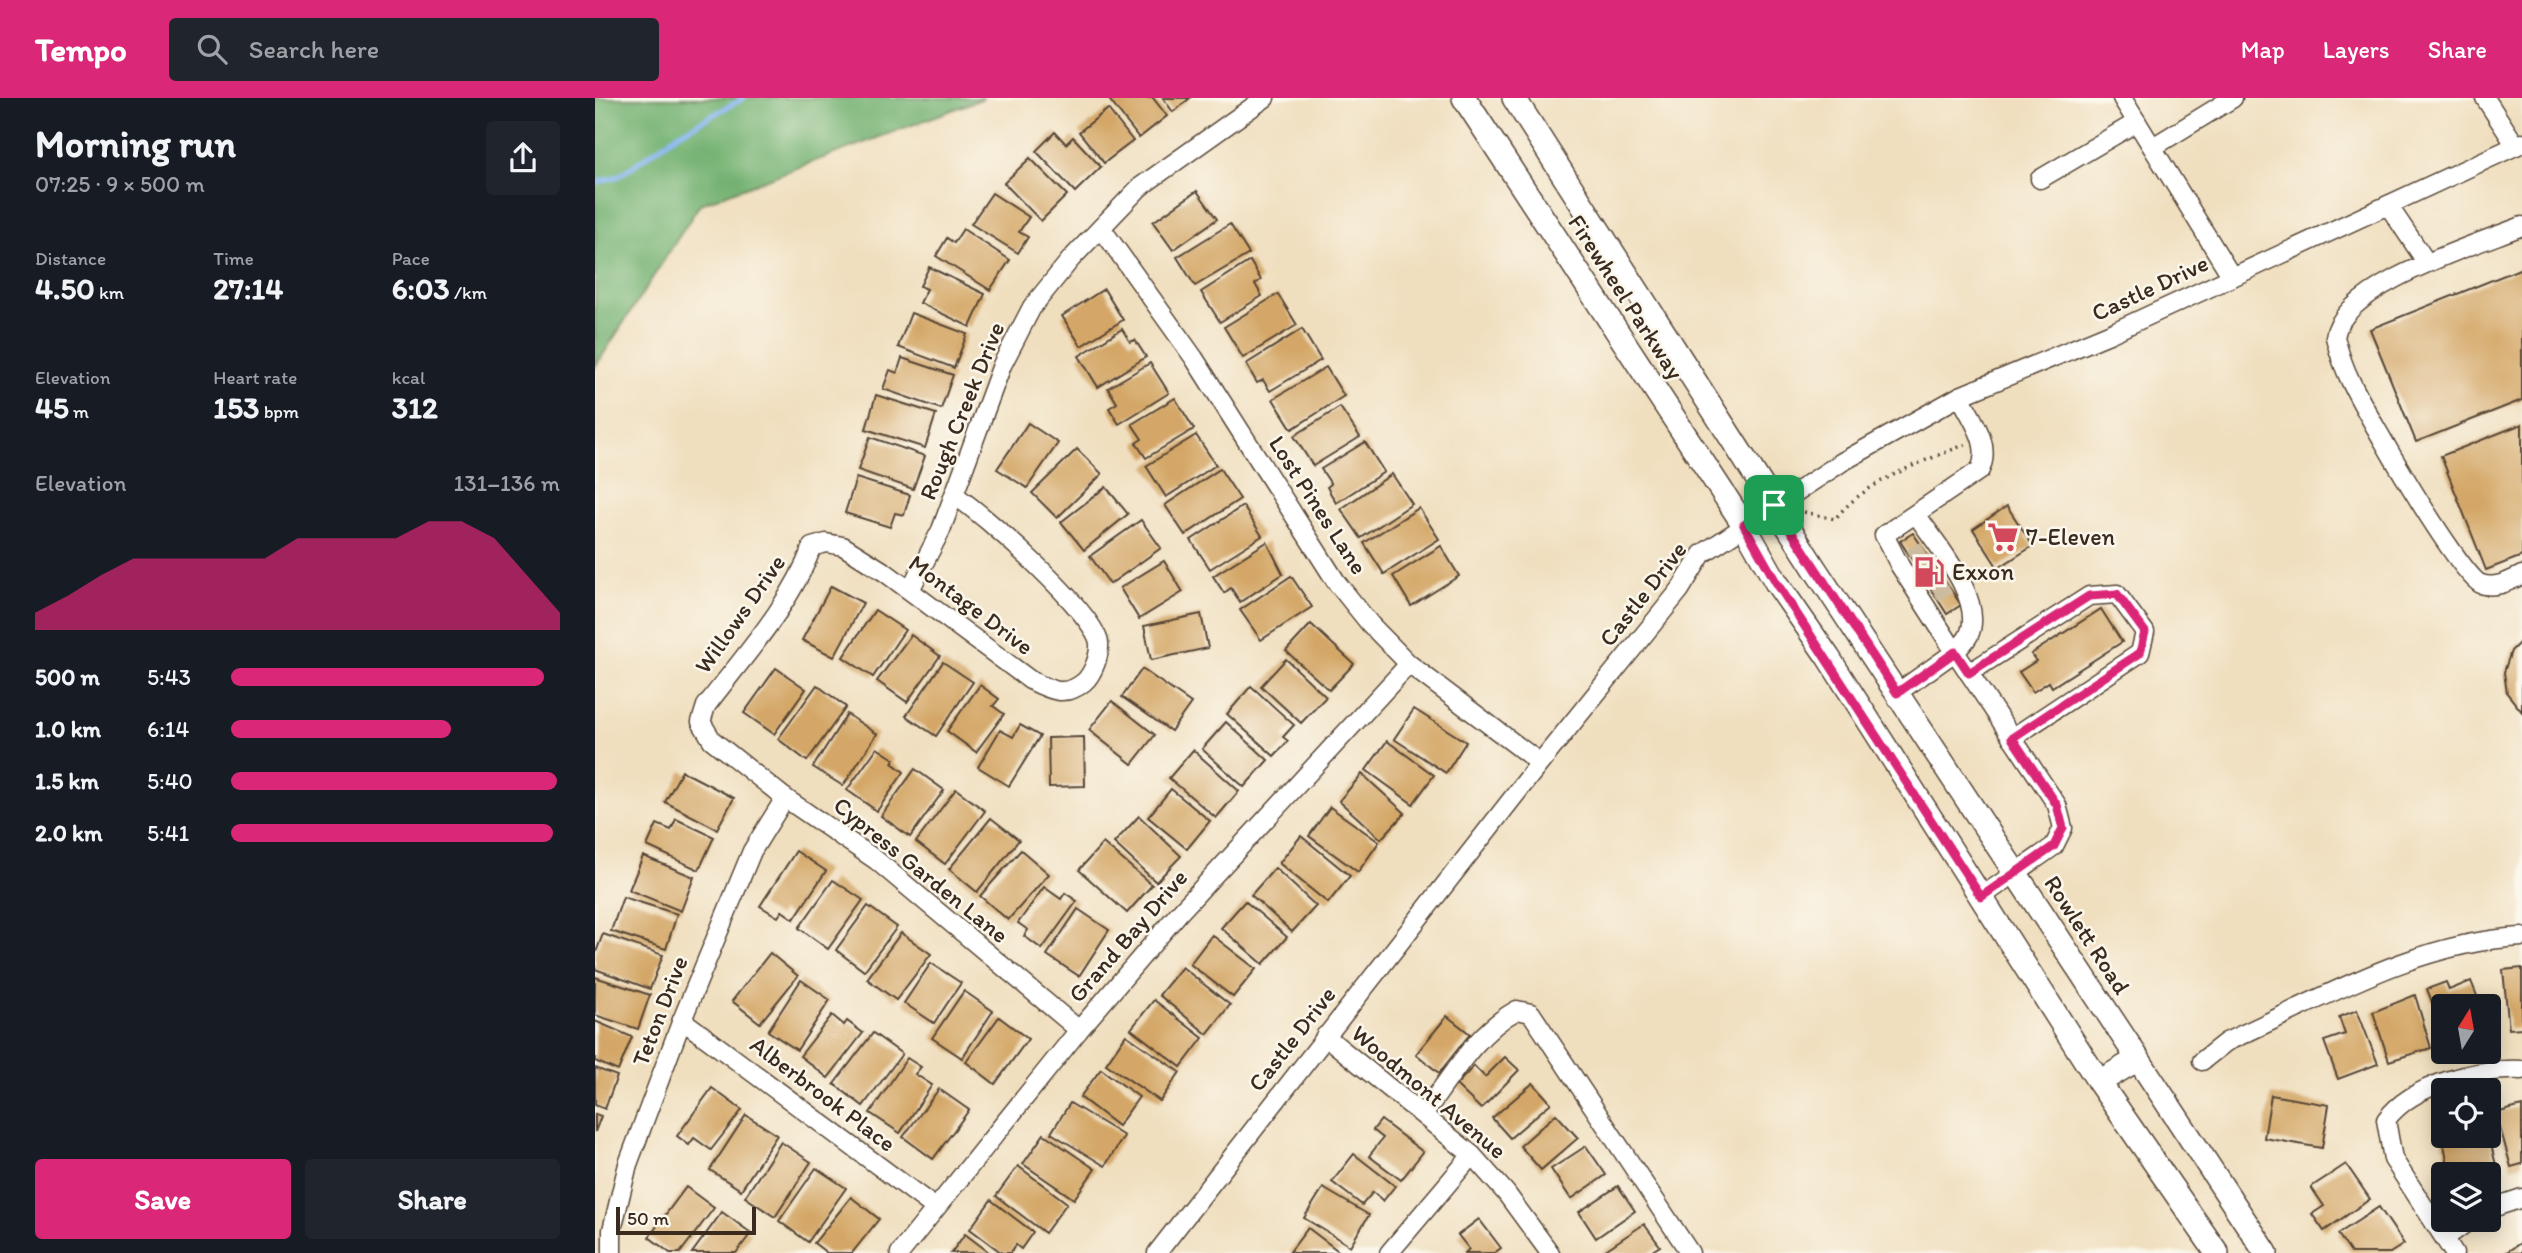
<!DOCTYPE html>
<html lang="en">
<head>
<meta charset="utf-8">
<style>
  :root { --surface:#171b24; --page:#20242c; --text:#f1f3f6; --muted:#9ea1a6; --accent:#db2777 }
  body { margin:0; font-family:Itim,sans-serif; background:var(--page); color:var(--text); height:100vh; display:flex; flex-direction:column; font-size:26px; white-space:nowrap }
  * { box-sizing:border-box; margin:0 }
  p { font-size:23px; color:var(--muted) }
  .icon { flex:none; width:38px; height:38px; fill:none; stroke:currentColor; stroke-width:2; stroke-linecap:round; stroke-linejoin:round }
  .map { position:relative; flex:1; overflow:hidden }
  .side { display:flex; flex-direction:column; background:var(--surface); width:595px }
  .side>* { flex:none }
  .needle { width:46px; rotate:11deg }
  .fabs { position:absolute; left:1836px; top:896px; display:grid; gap:14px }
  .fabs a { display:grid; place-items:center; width:70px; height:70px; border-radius:7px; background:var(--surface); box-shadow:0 4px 18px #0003; font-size:35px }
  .scale { position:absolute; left:21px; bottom:18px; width:140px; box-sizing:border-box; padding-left:7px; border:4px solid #3b2a1e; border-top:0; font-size:19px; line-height:24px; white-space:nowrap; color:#3b2a1e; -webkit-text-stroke:5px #fbf7ec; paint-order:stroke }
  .pin { position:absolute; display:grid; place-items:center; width:60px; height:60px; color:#fff; margin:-30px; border-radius:14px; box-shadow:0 4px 10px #0006 }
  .round { display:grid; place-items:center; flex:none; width:74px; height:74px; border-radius:7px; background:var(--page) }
  .summary { display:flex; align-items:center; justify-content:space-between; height:119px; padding:0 35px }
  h1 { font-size:38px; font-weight:700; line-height:52px }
  .figures { display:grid; grid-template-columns:repeat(3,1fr); gap:10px; height:119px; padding:7px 35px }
  .figures div { display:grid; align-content:center }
  .figures b { font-size:30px; font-weight:700 }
  .figures small { font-size:19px; font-weight:400 }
  .figures p { font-size:19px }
  .chart { height:196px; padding:14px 35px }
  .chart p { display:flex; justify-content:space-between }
  .chart svg { width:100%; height:126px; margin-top:7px; fill:var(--accent); opacity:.7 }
  .cta { display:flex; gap:14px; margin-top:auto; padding:14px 35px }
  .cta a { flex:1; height:80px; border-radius:7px; background:var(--accent); color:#fff; font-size:28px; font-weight:700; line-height:80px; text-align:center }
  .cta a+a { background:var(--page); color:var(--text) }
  ul { padding:0 35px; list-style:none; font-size:23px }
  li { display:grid; grid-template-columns:112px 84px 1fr; align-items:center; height:52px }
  li i { height:18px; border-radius:9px; background:var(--accent) }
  header { display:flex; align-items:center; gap:42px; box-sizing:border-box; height:98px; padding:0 35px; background:var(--accent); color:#fff }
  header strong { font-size:33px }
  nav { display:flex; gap:38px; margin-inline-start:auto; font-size:24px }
  .search { width:490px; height:63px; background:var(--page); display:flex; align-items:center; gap:18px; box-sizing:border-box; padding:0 24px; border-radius:7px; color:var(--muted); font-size:26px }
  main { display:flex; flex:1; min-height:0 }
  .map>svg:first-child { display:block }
  .forest { fill:#75b272; stroke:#586e48; stroke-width:2 }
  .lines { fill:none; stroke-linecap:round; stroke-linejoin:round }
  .stream { stroke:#87b6f1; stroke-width:5 }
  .building { fill:#d4a768 }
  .minor-tunnel { stroke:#ccbb9f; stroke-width:18; stroke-dasharray:18 9; stroke-linecap:butt }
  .minor-casing { stroke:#564536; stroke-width:21 }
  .major-casing { stroke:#564536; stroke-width:26 }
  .path { stroke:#564536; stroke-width:3.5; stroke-dasharray:2 5; stroke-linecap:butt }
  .minor { stroke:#fff; stroke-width:18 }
  .major { stroke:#fff; stroke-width:23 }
  .route-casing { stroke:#fff; stroke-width:14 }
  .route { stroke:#db2777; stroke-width:9 }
  .labels { text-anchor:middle; stroke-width:5; stroke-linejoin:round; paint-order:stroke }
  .street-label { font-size:24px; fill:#3b2a1e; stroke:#fbf7ec }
  .poi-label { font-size:24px; fill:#3b2a1e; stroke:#fbf7ec; text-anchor:start }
</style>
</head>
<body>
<header>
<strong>Tempo</strong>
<div class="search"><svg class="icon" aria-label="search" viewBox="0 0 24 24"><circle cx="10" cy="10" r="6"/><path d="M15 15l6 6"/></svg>Search here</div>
<nav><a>Map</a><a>Layers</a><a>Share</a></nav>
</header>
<main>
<section class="side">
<div class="summary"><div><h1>Morning run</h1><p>07:25 · 9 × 500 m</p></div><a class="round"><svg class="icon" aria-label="share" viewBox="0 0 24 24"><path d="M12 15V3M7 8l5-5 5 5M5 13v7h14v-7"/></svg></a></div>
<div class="figures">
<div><p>Distance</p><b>4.50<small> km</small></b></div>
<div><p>Time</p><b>27:14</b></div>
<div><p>Pace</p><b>6:03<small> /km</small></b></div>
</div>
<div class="figures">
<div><p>Elevation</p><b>45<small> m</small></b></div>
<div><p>Heart rate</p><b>153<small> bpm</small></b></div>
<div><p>kcal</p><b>312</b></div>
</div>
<div class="chart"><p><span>Elevation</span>131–136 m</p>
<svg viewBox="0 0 160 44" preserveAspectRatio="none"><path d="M0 44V38L10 32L20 25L30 19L40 19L50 19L60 19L70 19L80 12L90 12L100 12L110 12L120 6L130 6L140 12L150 25L160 38V44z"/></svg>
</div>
<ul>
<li><b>500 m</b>5:43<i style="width:95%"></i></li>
<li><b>1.0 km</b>6:14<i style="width:67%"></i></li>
<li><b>1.5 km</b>5:40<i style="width:99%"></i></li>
<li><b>2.0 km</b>5:41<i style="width:98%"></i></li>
</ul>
<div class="cta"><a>Save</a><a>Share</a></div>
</section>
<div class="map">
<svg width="1927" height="1155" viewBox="0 0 1927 1155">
  <rect width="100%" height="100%" fill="#fbf7ec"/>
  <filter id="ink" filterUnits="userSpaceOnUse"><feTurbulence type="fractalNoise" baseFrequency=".0143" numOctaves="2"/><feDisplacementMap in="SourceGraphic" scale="14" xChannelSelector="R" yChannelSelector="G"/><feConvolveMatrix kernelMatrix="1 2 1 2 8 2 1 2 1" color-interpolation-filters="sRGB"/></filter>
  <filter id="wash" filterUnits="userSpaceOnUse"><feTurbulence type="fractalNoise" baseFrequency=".00686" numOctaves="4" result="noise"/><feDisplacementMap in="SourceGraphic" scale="28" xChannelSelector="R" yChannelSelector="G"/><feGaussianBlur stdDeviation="1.57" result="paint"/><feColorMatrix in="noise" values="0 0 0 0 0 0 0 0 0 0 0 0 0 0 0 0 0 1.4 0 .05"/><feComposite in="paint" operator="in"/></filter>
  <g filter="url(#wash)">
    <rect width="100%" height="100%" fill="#f0dfbf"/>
    <path class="forest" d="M0 0H389L105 106 0 269Z"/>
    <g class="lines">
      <path class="stream" d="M0 85 24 78 83 36 149 0"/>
    </g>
    <g id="blocks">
      <g class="building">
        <path d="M513 0H558L572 18 544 40Z"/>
        <path d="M568 0H595L578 14Z"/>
        <path d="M513 11 538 43 509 65 484 34Z"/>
        <path d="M460 34 471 46 478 39 506 69 480 94 441 53Z"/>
        <path d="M435 60 472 97 446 123 409 85Z"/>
        <path d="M602 93 622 121 578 152 558 124Z"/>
        <path d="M397 95 434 119 424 134 433 139 423 155 376 126Z"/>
        <path d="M635 126 654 156 600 188 582 159Z"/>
        <path d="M368 131 415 162 395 192 341 158 352 140 359 145Z"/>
        <path d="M655 163 666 182 660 186 667 198 625 224 606 194Z"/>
        <path d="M334 169 390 196 375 229 325 205 332 191 325 188Z"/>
        <path d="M1927 170V302L1821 344 1775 231Z"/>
        <path d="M509 191 528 222 486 248 467 218Z"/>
        <path d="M683 196 702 227 648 260 629 229Z"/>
        <path d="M316 215 372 236 359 270 303 249Z"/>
        <path d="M527 231 535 244 540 242 551 259 503 289 484 258Z"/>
        <path d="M707 231 726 262 675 293 668 282 662 285 651 266Z"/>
        <path d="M307 260 358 277 346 311 288 291 295 272 302 275Z"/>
        <path d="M555 265 574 295 524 326 514 310 522 305 513 290Z"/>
        <path d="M731 269 749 298 697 331 678 301Z"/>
        <path d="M281 297 341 316 330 350 271 331Z"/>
        <path d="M580 300 599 331 551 360 541 345 547 341 537 326Z"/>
        <path d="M745 309 765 339 718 368 699 338Z"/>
        <path d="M433 325 463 345 432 390 402 371Z"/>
        <path d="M1927 326V458L1891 472 1846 358Z"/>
        <path d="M601 337 621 367 571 399 551 368Z"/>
        <path d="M275 339 330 358 318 391 263 372Z"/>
        <path d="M770 344 789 374 741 405 732 389 736 386 726 371Z"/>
        <path d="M482 351 507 376 462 420 437 395Z"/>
        <path d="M625 371 645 401 590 437 570 407Z"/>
        <path d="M797 376 817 406 766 440 746 411Z"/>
        <path d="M261 380 315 397 309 417 300 415 295 429 250 415Z"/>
        <path d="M511 389 533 416 489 452 466 424Z"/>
        <path d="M648 408 667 438 615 471 596 442Z"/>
        <path d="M1412 408 1438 448 1403 470 1378 431Z"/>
        <path d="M824 410 844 441 789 476 769 445Z"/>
        <path d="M546 422 566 450 515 486 495 458Z"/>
        <path d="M1318 435 1366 507 1352 516 1305 443Z"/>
        <path d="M672 444 688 476 645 504 636 490 629 495 618 478Z"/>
        <path d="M846 448 864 478 816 508 798 478Z"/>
        <path d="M569 463 588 494 544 521 525 490Z"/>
        <path d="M696 478 717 509 666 542 645 512Z"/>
        <path d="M236 488 268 505 239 559 207 542Z"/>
        <path d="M1506 511 1527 544 1457 589 1454 584 1438 594 1424 574 1441 563 1436 556Z"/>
        <path d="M280 512 310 532 278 579 248 559Z"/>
        <path d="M606 516 613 550 556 562 549 528Z"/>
        <path d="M716 526 759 566 734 592 691 553Z"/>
        <path d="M316 537 345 558 312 604 282 583Z"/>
        <path d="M1927 542V614L1912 595 1909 574 1916 553Z"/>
        <path d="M691 561 731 599 706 625 666 588Z"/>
        <path d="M348 564 378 584 341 638 311 618Z"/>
        <path d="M181 570 211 591 179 636 149 615Z"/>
        <path d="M547 571 596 605 576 633 527 599Z"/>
        <path d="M222 587 251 609 212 663 183 641Z"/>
        <path d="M385 587 404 601 398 608 409 616 381 654 352 633Z"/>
        <path d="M656 588 699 627 688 639 693 643 679 658 632 616Z"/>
        <path d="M517 603 560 637 537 666 494 632Z"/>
        <path d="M819 611 871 644 851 675 799 641Z"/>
        <path d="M252 616 282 636 248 688 218 669Z"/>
        <path d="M631 624 673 662 649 689 607 651Z"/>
        <path d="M425 627 445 638 414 688 383 669 405 632 418 639Z"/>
        <path d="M489 639 490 688 454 689 453 640Z"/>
        <path d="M792 643 839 677 818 706 771 672Z"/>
        <path d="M282 650 299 661 297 665 309 674 282 713 252 692Z"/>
        <path d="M598 652 644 693 621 720 574 680Z"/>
        <path d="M320 671 349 692 315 739 286 718Z"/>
        <path d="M87 673 139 700 122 731 70 704Z"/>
        <path d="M767 676 810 715 786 741 744 703Z"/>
        <path d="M361 691 390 713 350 766 321 744Z"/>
        <path d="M576 691 615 723 592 751 553 719Z"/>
        <path d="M735 709 784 744 763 774 714 738Z"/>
        <path d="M544 718 586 758 561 784 519 745Z"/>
        <path d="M396 720 424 742 382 794 354 771Z"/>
        <path d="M81 721 119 739 104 772 52 748 62 726 76 732Z"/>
        <path d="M706 738 755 778 733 805 684 765Z"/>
        <path d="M508 745 557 787 532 815 484 772Z"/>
        <path d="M426 752 454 776 413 822 385 798Z"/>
        <path d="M201 753 231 773 199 821 187 813 183 819 165 808Z"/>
        <path d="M48 758 99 779 86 813 34 792Z"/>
        <path d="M680 770 721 808 697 834 656 797Z"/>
        <path d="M238 782 268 802 233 851 204 830Z"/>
        <path d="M449 789 466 801 470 795 482 803 447 851 429 838 433 832 423 825Z"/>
        <path d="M28 799 82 816 71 851 16 833Z"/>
        <path d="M650 803 692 839 668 866 626 830Z"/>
        <path d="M273 808 302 829 269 873 241 852Z"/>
        <path d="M483 811 514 832 484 878 452 857Z"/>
        <path d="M306 835 336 856 301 902 272 881Z"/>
        <path d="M8 836 68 857 55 891 0 871V857Z"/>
        <path d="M617 837 661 871 638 899 595 866Z"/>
        <path d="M175 855 203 878 165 925 137 903Z"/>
        <path d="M336 865 366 885 339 925 309 905Z"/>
        <path d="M587 869 635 907 612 936 564 897Z"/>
        <path d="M1927 870V930L1914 931 1908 872Z"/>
        <path d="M0 879 55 897 43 931 0 917Z"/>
        <path d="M206 882 235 902 202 952 173 933Z"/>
        <path d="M1876 883 1886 908H1848V932L1832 891 1851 884 1854 892Z"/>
        <path d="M369 893 398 913 367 960 337 940Z"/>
        <path d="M1820 897 1836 950 1794 963 1778 914Z"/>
        <path d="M559 902 608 940 586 969 536 931Z"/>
        <path d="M1762 912 1783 966 1743 981 1729 943 1750 936 1744 919Z"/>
        <path d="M237 917 249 927 252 923 268 935 233 980 205 958Z"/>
        <path d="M852 918 875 936 844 975 821 956Z"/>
        <path d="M404 919 433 941 400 986 371 964Z"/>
        <path d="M0 923 37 939 23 973 0 963Z"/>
        <path d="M278 935 307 956 268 1008 239 986Z"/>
        <path d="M531 937 585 974 565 1003 511 966Z"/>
        <path d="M910 959 924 972 886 1011 861 987 879 968 890 979Z"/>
        <path d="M312 960 326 969 320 976 337 987 305 1035 275 1015Z"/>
        <path d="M0 970 22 978 10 1011 0 1007Z"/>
        <path d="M506 971 544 999 523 1028 485 999Z"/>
        <path d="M938 985 956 1005 915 1040 897 1020Z"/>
        <path d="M117 990 147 1012 116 1052 99 1040 94 1047 82 1038Z"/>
        <path d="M344 991 374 1012 338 1061 308 1039Z"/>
        <path d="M1676 997 1734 1007 1727 1050 1669 1040Z"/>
        <path d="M475 1005 529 1038 510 1068 456 1035Z"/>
        <path d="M1927 1008V1066L1916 1069 1901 1015Z"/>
        <path d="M0 1016 6 1018 0 1034Z"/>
        <path d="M961 1016 983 1040 946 1072 925 1048Z"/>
        <path d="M151 1017 182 1037 146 1092 115 1072Z"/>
        <path d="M786 1022 828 1054 806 1082 774 1058 788 1040 778 1032Z"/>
        <path d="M1845 1028H1848V1038H1894L1903 1076H1855Z"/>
        <path d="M449 1036 500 1071 479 1101 428 1066Z"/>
        <path d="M186 1044 216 1064 180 1119 150 1099Z"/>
        <path d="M991 1048 1011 1077 976 1101 956 1071Z"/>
        <path d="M759 1056 800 1088 788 1103 778 1094 767 1107 737 1084Z"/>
        <path d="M1751 1066 1775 1101 1729 1133 1717 1116 1729 1108 1716 1089Z"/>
        <path d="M423 1068 472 1105 450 1135 401 1098Z"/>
        <path d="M221 1070 251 1090 213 1144 184 1123Z"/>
        <path d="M1023 1088 1040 1113 1001 1140 984 1114Z"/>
        <path d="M91 1089 119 1110 85 1155H75L54 1139Z"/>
        <path d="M728 1090 774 1117 755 1148 709 1120Z"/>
        <path d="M256 1099 284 1121 257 1155H232L219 1145Z"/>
        <path d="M396 1102 438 1134 426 1151 421 1147 415 1155H407L375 1131Z"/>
        <path d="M1784 1109 1809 1146 1795 1155H1756L1743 1136Z"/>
        <path d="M127 1114 156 1135 141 1155H97Z"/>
        <path d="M884 1121 906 1150 899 1155H870L874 1151 863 1137Z"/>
        <path d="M1049 1126 1065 1148 1054 1155H1006Z"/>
        <path d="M713 1130 746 1155H694Z"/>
        <path d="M370 1136 395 1155H356Z"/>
        <path d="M1927 1144V1155H1910Z"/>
      </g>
    </g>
  </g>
  <g filter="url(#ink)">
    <use href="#blocks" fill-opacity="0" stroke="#564536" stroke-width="2"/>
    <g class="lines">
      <g class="minor-tunnel">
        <path d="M1316 460 1330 452"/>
        <path d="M1327 478 1341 470"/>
        <path d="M1339 495 1353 487"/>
      </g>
      <defs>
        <g id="minor">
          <path d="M1527 0 1637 179"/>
          <path d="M1890 0 1921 48"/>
          <path d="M1558 49 1638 0"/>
          <path d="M1445 81 1542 24"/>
          <path d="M1793 107 1832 165"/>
          <path d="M1927 128C1883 146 1747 187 1740 239 1744 255 1749 270 1756 284 1770 314 1864 477 1886 486 1900 491 1915 483 1927 477"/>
          <path d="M507 131 599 260 742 485 775 526 814 566 945 665"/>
          <path d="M359 397C388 415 500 515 504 545 505 557 498 576 489 584 470 600 455 592 435 582L291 475 248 448 231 445 217 449C196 507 148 559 111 608L106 624 117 642 190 700 281 762 484 932"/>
          <path d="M1321 416C1341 446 1390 501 1374 537 1371 543 1365 549 1360 554L1305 468 1289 437 1385 372C1397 346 1377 322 1365 298"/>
          <path d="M315 492 346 432 407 267 437 209 476 161 545 89 670 0"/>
          <path d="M1374 575 1494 498 1522 496 1550 534 1545 555 1417 640"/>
          <path d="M1302 595 1360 554 1462 707 1468 730 1459 748 1386 799"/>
          <path d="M87 922 339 1109"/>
          <path d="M730 938 877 1057 911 1095 955 1155"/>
          <path d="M1607 963 1631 944C1727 901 1821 844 1927 839"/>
          <path d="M828 1017C855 980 881 934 922 912L936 915 1095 1155"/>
          <path d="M1894 1111 1927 1100"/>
          <path d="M1850 1140 1875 1122"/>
          <path d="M17 1155V1132L33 1066 87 922 157 753 190 700"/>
          <path d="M305 1155 484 932 584 815 814 566"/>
          <path d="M562 1155 945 665 1085 492 1107 456 1247 364 1365 298 1514 236 1927 45"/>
          <path d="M794 1155 877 1057"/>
          <path d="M1859 1155 1798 1061 1791 1022C1817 986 1883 970 1927 972"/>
        </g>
        <g id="major">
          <path d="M869 0 1149 427 1181 484 1233 559 1504 984 1622 1155"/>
          <path d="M919 0 1220 471 1671 1155"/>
          <path d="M1504 984 1543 961"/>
        </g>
      </defs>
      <use href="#minor" class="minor-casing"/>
      <use href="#major" class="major-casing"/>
      <path class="path" d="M1209 414 1240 421C1271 382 1326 365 1371 346"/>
      <use href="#minor" class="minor"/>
      <use href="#major" class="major"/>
    </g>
  </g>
  <g class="lines" filter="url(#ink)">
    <defs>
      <path id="route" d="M1179 407 1302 595 1360 554 1374 575 1494 498 1522 496 1550 534 1545 555 1417 640 1462 707 1468 730 1459 748 1386 799 1181 484 1149 427Z"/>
    </defs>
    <use href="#route" class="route-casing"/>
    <use href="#route" class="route"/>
  </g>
  <defs>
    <symbol id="supermarket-bare" viewBox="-9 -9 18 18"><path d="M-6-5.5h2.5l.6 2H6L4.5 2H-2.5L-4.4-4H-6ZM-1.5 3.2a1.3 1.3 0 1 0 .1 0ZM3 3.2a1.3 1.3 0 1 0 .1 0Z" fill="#d1495b" stroke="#fbf7ec" stroke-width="2.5" paint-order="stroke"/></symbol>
    <symbol id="fuel-bare" viewBox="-9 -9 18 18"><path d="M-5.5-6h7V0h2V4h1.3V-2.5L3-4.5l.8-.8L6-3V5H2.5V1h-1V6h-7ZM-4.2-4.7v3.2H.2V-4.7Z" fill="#d1495b" stroke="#fbf7ec" stroke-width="2.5" paint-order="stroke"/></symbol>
  </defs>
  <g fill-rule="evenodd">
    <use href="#supermarket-bare" x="1386" y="417" width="44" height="44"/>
    <use href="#fuel-bare" x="1312" y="452" width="44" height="44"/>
  </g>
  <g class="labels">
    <g class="street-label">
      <text transform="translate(1555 190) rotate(-25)" y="8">Castle Drive</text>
      <text transform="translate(1031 199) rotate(57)" y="8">Firewheel Parkway</text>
      <text transform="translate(367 313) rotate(-68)" y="8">Rough Creek Drive</text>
      <text transform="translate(723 407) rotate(57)" y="8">Lost Pines Lane</text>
      <text transform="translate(1048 496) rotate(-52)" y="8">Castle Drive</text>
      <text transform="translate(376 507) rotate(37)" y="8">Montage Drive</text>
      <text transform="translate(145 516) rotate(-55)" y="8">Willows Drive</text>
      <text transform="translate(326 772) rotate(39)" y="8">Cypress Garden Lane</text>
      <text transform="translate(1492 837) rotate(57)" y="8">Rowlett Road</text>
      <text transform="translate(533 838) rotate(-49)" y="8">Grand Bay Drive</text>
      <text transform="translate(65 913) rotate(-69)" y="8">Teton Drive</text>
      <text transform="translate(697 941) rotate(-52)" y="8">Castle Drive</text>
      <text transform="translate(834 994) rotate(40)" y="8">Woodmont Avenue</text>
      <text transform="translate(228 996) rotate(37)" y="8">Alberbrook Place</text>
    </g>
    <g class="poi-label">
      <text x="1431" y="447">7-Eleven</text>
      <text x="1357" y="482">Exxon</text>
    </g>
  </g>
</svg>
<div class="fabs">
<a><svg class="needle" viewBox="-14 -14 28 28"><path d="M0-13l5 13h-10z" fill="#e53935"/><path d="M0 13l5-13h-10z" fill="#9ea1a6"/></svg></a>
<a><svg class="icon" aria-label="locate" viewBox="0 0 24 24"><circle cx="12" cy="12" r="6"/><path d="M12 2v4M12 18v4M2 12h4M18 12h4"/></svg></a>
<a><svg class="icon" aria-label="layers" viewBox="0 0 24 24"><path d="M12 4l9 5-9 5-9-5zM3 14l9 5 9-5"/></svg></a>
</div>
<div class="scale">50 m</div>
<div class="pin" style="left:1179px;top:407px;background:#1e9e55"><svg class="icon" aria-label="arrive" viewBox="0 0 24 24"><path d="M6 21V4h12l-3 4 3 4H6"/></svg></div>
</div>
</main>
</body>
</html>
